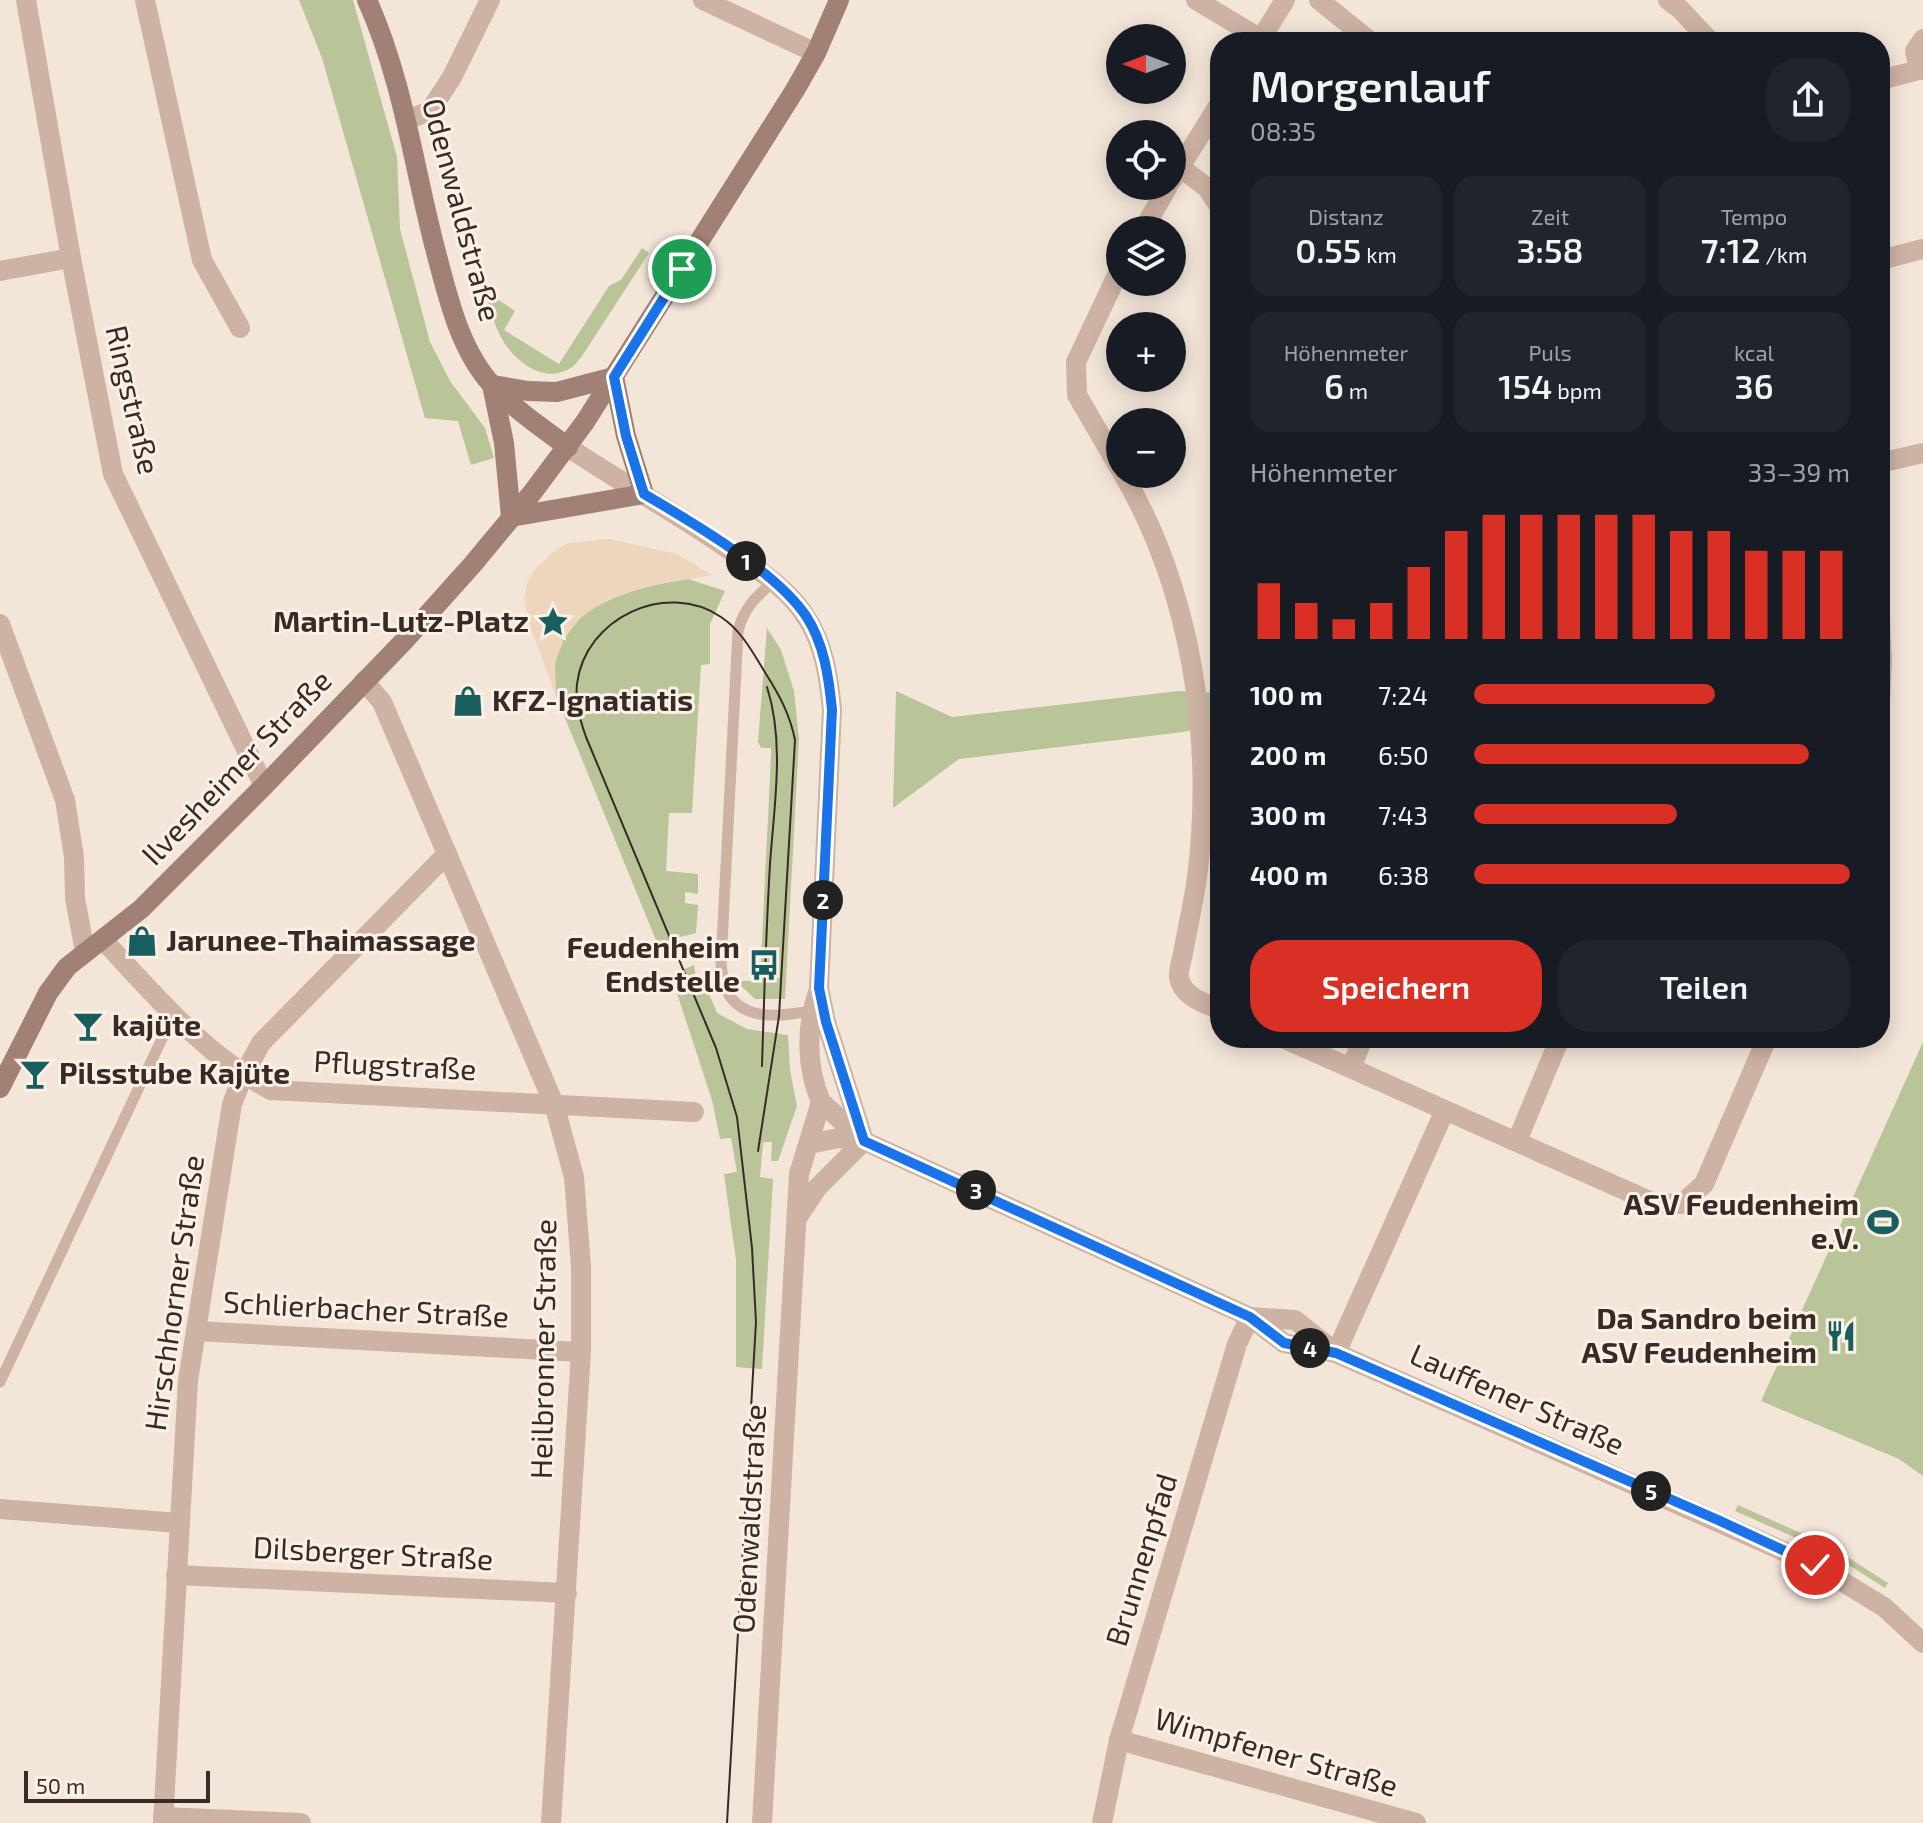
<!DOCTYPE html>
<html lang="de">
<head>
<meta charset="utf-8">
<style>
  :root { --surface:#171b24; --page:#20242c; --text:#f1f3f6; --muted:#9ea1a6; --accent:#d93025 }
  body { margin:0; font-family:"Exo 2",sans-serif; background:var(--page); color:var(--text); height:100vh; display:flex; flex-direction:column; font-size:30px; white-space:nowrap }
  * { box-sizing:border-box; margin:0 }
  p { font-size:26px; color:var(--muted) }
  .icon { flex:none; width:44px; height:44px; fill:none; stroke:currentColor; stroke-width:2; stroke-linecap:round; stroke-linejoin:round }
  .map { position:relative; flex:1; overflow:hidden }
  .details { position:absolute; left:1210px; top:32px; width:680px; height:1016px; display:flex; flex-direction:column; background:var(--surface); border-radius:32px; box-shadow:0 4px 20px #0003 }
  .details>* { flex:none }
  .needle { width:52px; rotate:270deg }
  .controls { position:absolute; left:1106px; top:24px; display:grid; gap:16px }
  .controls a { display:grid; place-items:center; width:80px; height:80px; border-radius:50%; background:var(--surface); box-shadow:0 4px 20px #0003; font-size:40px }
  .scale { position:absolute; left:24px; bottom:20px; width:186px; box-sizing:border-box; padding-left:8px; border:4px solid #382a26; border-top:0; font-size:22px; line-height:28px; white-space:nowrap; color:#382a26; -webkit-text-stroke:6px #fbf0e6; paint-order:stroke }
  .pin { position:absolute; display:grid; place-items:center; width:68px; height:68px; color:#fff; margin:-34px; border:4px solid #fff; border-radius:50%; box-shadow:0 2px 8px #0007 }
  .km { position:absolute; width:40px; height:40px; margin:-20px; border-radius:50%; background:#222; color:#fff; font-size:22px; line-height:40px; text-align:center }
  .round { display:grid; place-items:center; flex:none; width:84px; height:84px; border-radius:32px; background:var(--page) }
  .head { display:flex; align-items:center; justify-content:space-between; height:136px; padding:0 40px }
  h1 { font-size:44px; font-weight:600; line-height:60px }
  .stats { display:grid; grid-template-columns:repeat(3,1fr); gap:12px; height:136px; padding:8px 40px }
  .stats div { display:grid; align-content:center; border-radius:20px; background:var(--page); text-align:center }
  .stats b { font-size:34px; font-weight:600 }
  .stats small { font-size:22px; font-weight:400 }
  .stats p { font-size:22px }
  .chart { height:224px; padding:16px 40px }
  .chart p { display:flex; justify-content:space-between }
  .chart svg { width:100%; height:144px; margin-top:8px; stroke:var(--accent); stroke-width:6 }
  .button { display:flex; gap:16px; margin-top:auto; padding:16px 40px }
  .button a { flex:1; height:92px; border-radius:32px; background:var(--accent); color:#fff; font-size:32px; font-weight:600; line-height:92px; text-align:center }
  .button a+a { background:var(--page); color:var(--text) }
  ul { padding:0 40px; list-style:none; font-size:26px }
  li { display:grid; grid-template-columns:128px 96px 1fr; align-items:center; height:60px }
  li i { height:20px; border-radius:10px; background:var(--accent) }
  .map>svg:first-child { display:block }
  .green { fill:#b9c598 }
  .plaza { fill:#eed5be }
  .lines { fill:none; stroke-linecap:round; stroke-linejoin:round }
  .lane { stroke:#ceb3a4; stroke-width:11 }
  .street { stroke:#ceb3a4; stroke-width:20 }
  .secondary { stroke:#a18175; stroke-width:20 }
  .tram { stroke:#382a26; stroke-width:2 }
  .route-casing { stroke:#fff; stroke-width:16 }
  .route { stroke:#1a73e8; stroke-width:10 }
  .labels { text-anchor:middle; stroke-width:6; stroke-linejoin:round; paint-order:stroke }
  .street-label { font-size:30px; fill:#382a26; stroke:#fbf0e6 }
  .poi-label { font-size:30px; font-weight:bold; fill:#382a26; stroke:#fbf0e6; text-anchor:end }
</style>
</head>
<body>
<div class="map">
<svg width="1923" height="1823" viewBox="0 0 1923 1823">
  <rect width="100%" height="100%" fill="#f4e5d9"/>
  <g class="green">
    <path d="M299 0H353L397 157 400 229 430 342 450 381 485 428 494 458 471 465 458 421 425 418 322 58Z"/>
    <path d="M642 248 649 253 582 356C578 361 574 367 569 369 543 384 514 360 502 339 494 325 490 307 485 291L515 311 504 330 559 364 609 286 621 280Z"/>
    <path d="M688 579 725 591 710 624V664L701 665 692 813H669L666 871 698 874V894L685 892V903L698 905 696 933 676 938 681 952 671 956 665 943 658 945 556 696C556 686 554 675 555 665 563 603 638 587 688 579Z"/>
    <path d="M767 628 781 650 794 691 799 739 785 999H755L736 981H760L771 756V748H761L758 742Z"/>
    <path d="M896 691 952 717 1179 691 1220 693V724L1183 732 959 759 893 808Z"/>
    <path d="M694 965 696 979H703L717 1013 747 1029 788 1035 790 1070 797 1106 778 1161H771L772 1142H763L760 1177 773 1179 762 1369 736 1367V1260L724 1174 737 1172 731 1138 720 1139 712 1100 671 975Z"/>
    <path d="M1923 1042V1476L1899 1459 1761 1401Z"/>
    <path d="M1738 1505 1832 1547 1888 1583 1885 1588 1828 1552 1735 1511Z"/>
  </g>
  <path class="plaza" d="M609 539 677 554 712 575 648 586 607 600 582 616 564 639 555 663 556 696 531 629 524 599 528 580 536 568 557 549 569 543Z"/>
  <g class="lines">
    <g class="lane">
      <path d="M774 581C756 597 744 607 738 631L721 964C722 972 723 982 726 989 741 1023 783 1016 811 1011"/>
      <path d="M0 1382 167 1028 176 1016"/>
    </g>
    <g class="street">
      <path d="M26 0 71 258 113 474 264 786"/>
      <path d="M145 0 202 260 240 328"/>
      <path d="M703 0 816 53"/>
      <path d="M1196 0 1261 39"/>
      <path d="M1319 0 1371 42"/>
      <path d="M1668 0 1680 9 1711 42"/>
      <path d="M1259 42 1285 0"/>
      <path d="M1919 70 1915 51 1923 39"/>
      <path d="M1880 80 1923 69"/>
      <path d="M406 120 430 111 452 77 490 0"/>
      <path d="M1180 167 1206 187 1220 207"/>
      <path d="M1172 180 1220 103"/>
      <path d="M1143 230 1168 186"/>
      <path d="M1880 260 1923 249"/>
      <path d="M1120 269 1076 362 1077 395 1120 469"/>
      <path d="M0 271 71 258"/>
      <path d="M568 447C624 485 683 516 738 556 763 573 790 591 806 617 824 644 829 678 832 710L819 988 826 1022 864 1141"/>
      <path d="M1880 463 1923 453"/>
      <path d="M1123 474C1191 590 1213 736 1198 869 1195 897 1188 925 1183 953 1182 960 1178 970 1179 977 1182 997 1205 1003 1220 1010"/>
      <path d="M1880 620 1882 660 1880 701"/>
      <path d="M0 624 65 800 74 857 75 898 85 952"/>
      <path d="M364 681 382 702 554 1104 574 1177 581 1267V1352L551 1823"/>
      <path d="M103 940C154 994 205 1056 271 1090L694 1112"/>
      <path d="M818 992C806 1027 806 1067 821 1102L864 1141"/>
      <path d="M1283 1038 1654 1203 1682 1204 1704 1184 1767 1038"/>
      <path d="M1351 1068 1363 1038"/>
      <path d="M1517 1141 1560 1038"/>
      <path d="M809 1144 839 1138 864 1141 1250 1317 1284 1343 1336 1353 1815 1565 1884 1607 1923 1643"/>
      <path d="M797 1218 817 1188 864 1141"/>
      <path d="M1250 1317 1295 1320 1333 1350"/>
      <path d="M196 1331 581 1352"/>
      <path d="M1336 1353 1445 1110"/>
      <path d="M0 1509 179 1523"/>
      <path d="M176 1575 567 1593"/>
      <path d="M1119 1740 1416 1823"/>
      <path d="M163 1817 301 1823"/>
      <path d="M163 1823 188 1381 232 1104 243 1076 261 1043 447 854"/>
      <path d="M762 1823 799 1174 821 1102"/>
      <path d="M1102 1823 1119 1740 1237 1344 1250 1317"/>
    </g>
    <g class="secondary">
      <path d="M367 0C403 79 414 169 436 252 448 298 460 350 492 385 514 409 542 428 568 447"/>
      <path d="M492 385 504 443 511 517"/>
      <path d="M493 385 528 391 557 392 614 377"/>
      <path d="M511 517 644 494 626 436 614 377"/>
      <path d="M0 1088 48 993 67 967 141 909 264 786 404 641 473 564 532 493 585 422 795 90 816 53 839 0"/>
    </g>
    <g class="tram">
      <path d="M762 1066C764 998 766 931 770 864 774 806 785 743 767 687"/>
      <path d="M727 1823 756 1322 752 1248 737 1117 716 1048 586 737C580 720 575 703 577 684 585 618 666 580 721 617 742 631 753 653 766 674 780 696 790 715 795 740L779 1016 758 1151"/>
    </g>
  </g>
  <g class="lines">
    <defs>
      <path id="route" d="M682 269 614 377 626 436 644 494C690 521 776 571 806 616 824 643 829 678 832 710L819 988 826 1022 864 1141 1250 1317 1284 1343 1336 1353 1718 1520 1815 1565"/>
    </defs>
    <use href="#route" class="route-casing"/>
    <use href="#route" class="route"/>
  </g>
  <defs>
    <symbol id="sight-bare" viewBox="-9 -9 18 18"><path d="M0-6L1.8-2.2L6-1.7L2.9 1.2L3.7 5.4L0 3.3L-3.7 5.4L-2.9 1.2L-6-1.7L-1.8-2.2Z" fill="#175e5d" stroke="#fbf0e6" stroke-width="2.5" paint-order="stroke"/></symbol>
    <symbol id="shop-bare" viewBox="-9 -9 18 18"><path d="M-5-2.5h2.3a2.7 3.5 0 0 1 5.4 0H5L5.5 6h-11ZM-1.5-2.5h3a1.5 2.3 0 0 0-3 0Z" fill="#175e5d" stroke="#fbf0e6" stroke-width="2.5" paint-order="stroke"/></symbol>
    <symbol id="bus-bare" viewBox="-9 -9 18 18"><path d="M-5-6H5V4H4V6H2V4H-2V6H-4V4H-5ZM-3.5-4V0h7V-4ZM-3.5 1.2v1.5H-2V1.2ZM2 1.2v1.5H3.5V1.2Z" fill="#175e5d" stroke="#fbf0e6" stroke-width="2.5" paint-order="stroke"/></symbol>
    <symbol id="bar-bare" viewBox="-9 -9 18 18"><path d="M-6-5H6L.8 .8V4.5H3.5V6h-7V4.5H-.8V.8Z" fill="#175e5d" stroke="#fbf0e6" stroke-width="2.5" paint-order="stroke"/></symbol>
    <symbol id="stadium-bare" viewBox="-9 -9 18 18"><path d="M0-5a6.5 5 0 1 0 0 10a6.5 5 0 1 0 0-10ZM-3.5-1.8h7v3.6h-7Z" fill="#175e5d" stroke="#fbf0e6" stroke-width="2.5" paint-order="stroke"/></symbol>
    <symbol id="restaurant-bare" viewBox="-9 -9 18 18"><path d="M-5-6h1v4h1v-4h1v4h1v-4h1v5L-1.5 .5V6h-2V.5L-5-1ZM5-6V6H3V1.5H1.5Q1.5-4 5-6Z" fill="#175e5d" stroke="#fbf0e6" stroke-width="2.5" paint-order="stroke"/></symbol>
  </defs>
  <g fill-rule="evenodd">
    <use href="#sight-bare" x="531" y="600" width="44" height="44"/>
    <use href="#shop-bare" x="446" y="679" width="44" height="44"/>
    <use href="#shop-bare" x="120" y="919" width="44" height="44"/>
    <use href="#bus-bare" x="742" y="943" width="44" height="44"/>
    <use href="#bar-bare" x="66" y="1004" width="44" height="44"/>
    <use href="#bar-bare" x="13" y="1052" width="44" height="44"/>
    <use href="#stadium-bare" x="1861" y="1200" width="44" height="44"/>
    <use href="#restaurant-bare" x="1819" y="1314" width="44" height="44"/>
  </g>
  <g class="labels">
    <g class="street-label">
      <text transform="translate(461 210) rotate(75)" y="10">Odenwaldstraße</text>
      <text transform="translate(132 400) rotate(77)" y="10">Ringstraße</text>
      <text transform="translate(237 768) rotate(-46)" y="10">Ilvesheimer Straße</text>
      <text transform="translate(395 1066) rotate(3)" y="10">Pflugstraße</text>
      <text transform="translate(175 1293) rotate(-82)" y="10">Hirschhorner Straße</text>
      <text transform="translate(366 1310) rotate(3)" y="10">Schlierbacher Straße</text>
      <text transform="translate(544 1349) rotate(-89)" y="10">Heilbronner Straße</text>
      <text transform="translate(1517 1400) rotate(24)" y="10">Lauffener Straße</text>
      <text transform="translate(750 1519) rotate(-87)" y="10">Odenwaldstraße</text>
      <text transform="translate(373 1554) rotate(3)" y="10">Dilsberger Straße</text>
      <text transform="translate(1142 1560) rotate(-73)" y="10">Brunnenpfad</text>
      <text transform="translate(1276 1753) rotate(16)" y="10">Wimpfener Straße</text>
    </g>
    <g class="poi-label">
      <text x="529" y="632">Martin-Lutz-Platz</text>
      <text x="492" y="711" text-anchor="start">KFZ-Ignatiatis</text>
      <text x="166" y="951" text-anchor="start">Jarunee-Thaimassage</text>
      <text x="740" y="958">Feudenheim<tspan x="740" dy="34">Endstelle</tspan></text>
      <text x="112" y="1036" text-anchor="start">kajüte</text>
      <text x="59" y="1084" text-anchor="start">Pilsstube Kajüte</text>
      <text x="1859" y="1215">ASV Feudenheim<tspan x="1859" dy="34">e.V.</tspan></text>
      <text x="1817" y="1329">Da Sandro beim<tspan x="1817" dy="34">ASV Feudenheim</tspan></text>
    </g>
  </g>
</svg>
<div class="controls">
<a><svg class="needle" viewBox="-14 -14 28 28"><path d="M0-13l5 13h-10z" fill="#e53935"/><path d="M0 13l5-13h-10z" fill="#9ea1a6"/></svg></a>
<a><svg class="icon" aria-label="locate" viewBox="0 0 24 24"><circle cx="12" cy="12" r="6"/><path d="M12 2v4M12 18v4M2 12h4M18 12h4"/></svg></a>
<a><svg class="icon" aria-label="layers" viewBox="0 0 24 24"><path d="M12 4l9 5-9 5-9-5zM3 14l9 5 9-5"/></svg></a>
<a>+</a>
<a>−</a>
</div>
<div class="scale">50 m</div>
<div class="pin" style="left:682px;top:269px;background:#1e9e55"><svg class="icon" aria-label="arrive" viewBox="0 0 24 24"><path d="M6 21V4h12l-3 4 3 4H6"/></svg></div>
<div class="pin" style="left:1815px;top:1565px;background:#d93025"><svg class="icon" aria-label="check" viewBox="0 0 24 24"><path d="M5 12l5 5 9-10"/></svg></div>
<b class="km" style="left:746px;top:561px">1</b>
<b class="km" style="left:823px;top:900px">2</b>
<b class="km" style="left:976px;top:1190px">3</b>
<b class="km" style="left:1310px;top:1348px">4</b>
<b class="km" style="left:1651px;top:1491px">5</b>
<section class="details">
<div class="head"><div><h1>Morgenlauf</h1><p>08:35</p></div><a class="round"><svg class="icon" aria-label="share" viewBox="0 0 24 24"><path d="M12 15V3M7 8l5-5 5 5M5 13v7h14v-7"/></svg></a></div>
<div class="stats">
<div><p>Distanz</p><b>0.55<small> km</small></b></div>
<div><p>Zeit</p><b>3:58</b></div>
<div><p>Tempo</p><b>7:12<small> /km</small></b></div>
</div>
<div class="stats">
<div><p>Höhenmeter</p><b>6<small> m</small></b></div>
<div><p>Puls</p><b>154<small> bpm</small></b></div>
<div><p>kcal</p><b>36</b></div>
</div>
<div class="chart"><p><span>Höhenmeter</span>33–39 m</p>
<svg viewBox="0 0 160 44" preserveAspectRatio="none"><path d="M5 44V27M15 44V33M25 44V38M35 44V33M45 44V22M55 44V11M65 44V6M75 44V6M85 44V6M95 44V6M105 44V6M115 44V11M125 44V11M135 44V17M145 44V17M155 44V17"/></svg>
</div>
<ul>
<li><b>100 m</b>7:24<i style="width:64%"></i></li>
<li><b>200 m</b>6:50<i style="width:89%"></i></li>
<li><b>300 m</b>7:43<i style="width:54%"></i></li>
<li><b>400 m</b>6:38<i style="width:100%"></i></li>
</ul>
<div class="button"><a>Speichern</a><a>Teilen</a></div>
</section>
</div>
</body>
</html>
